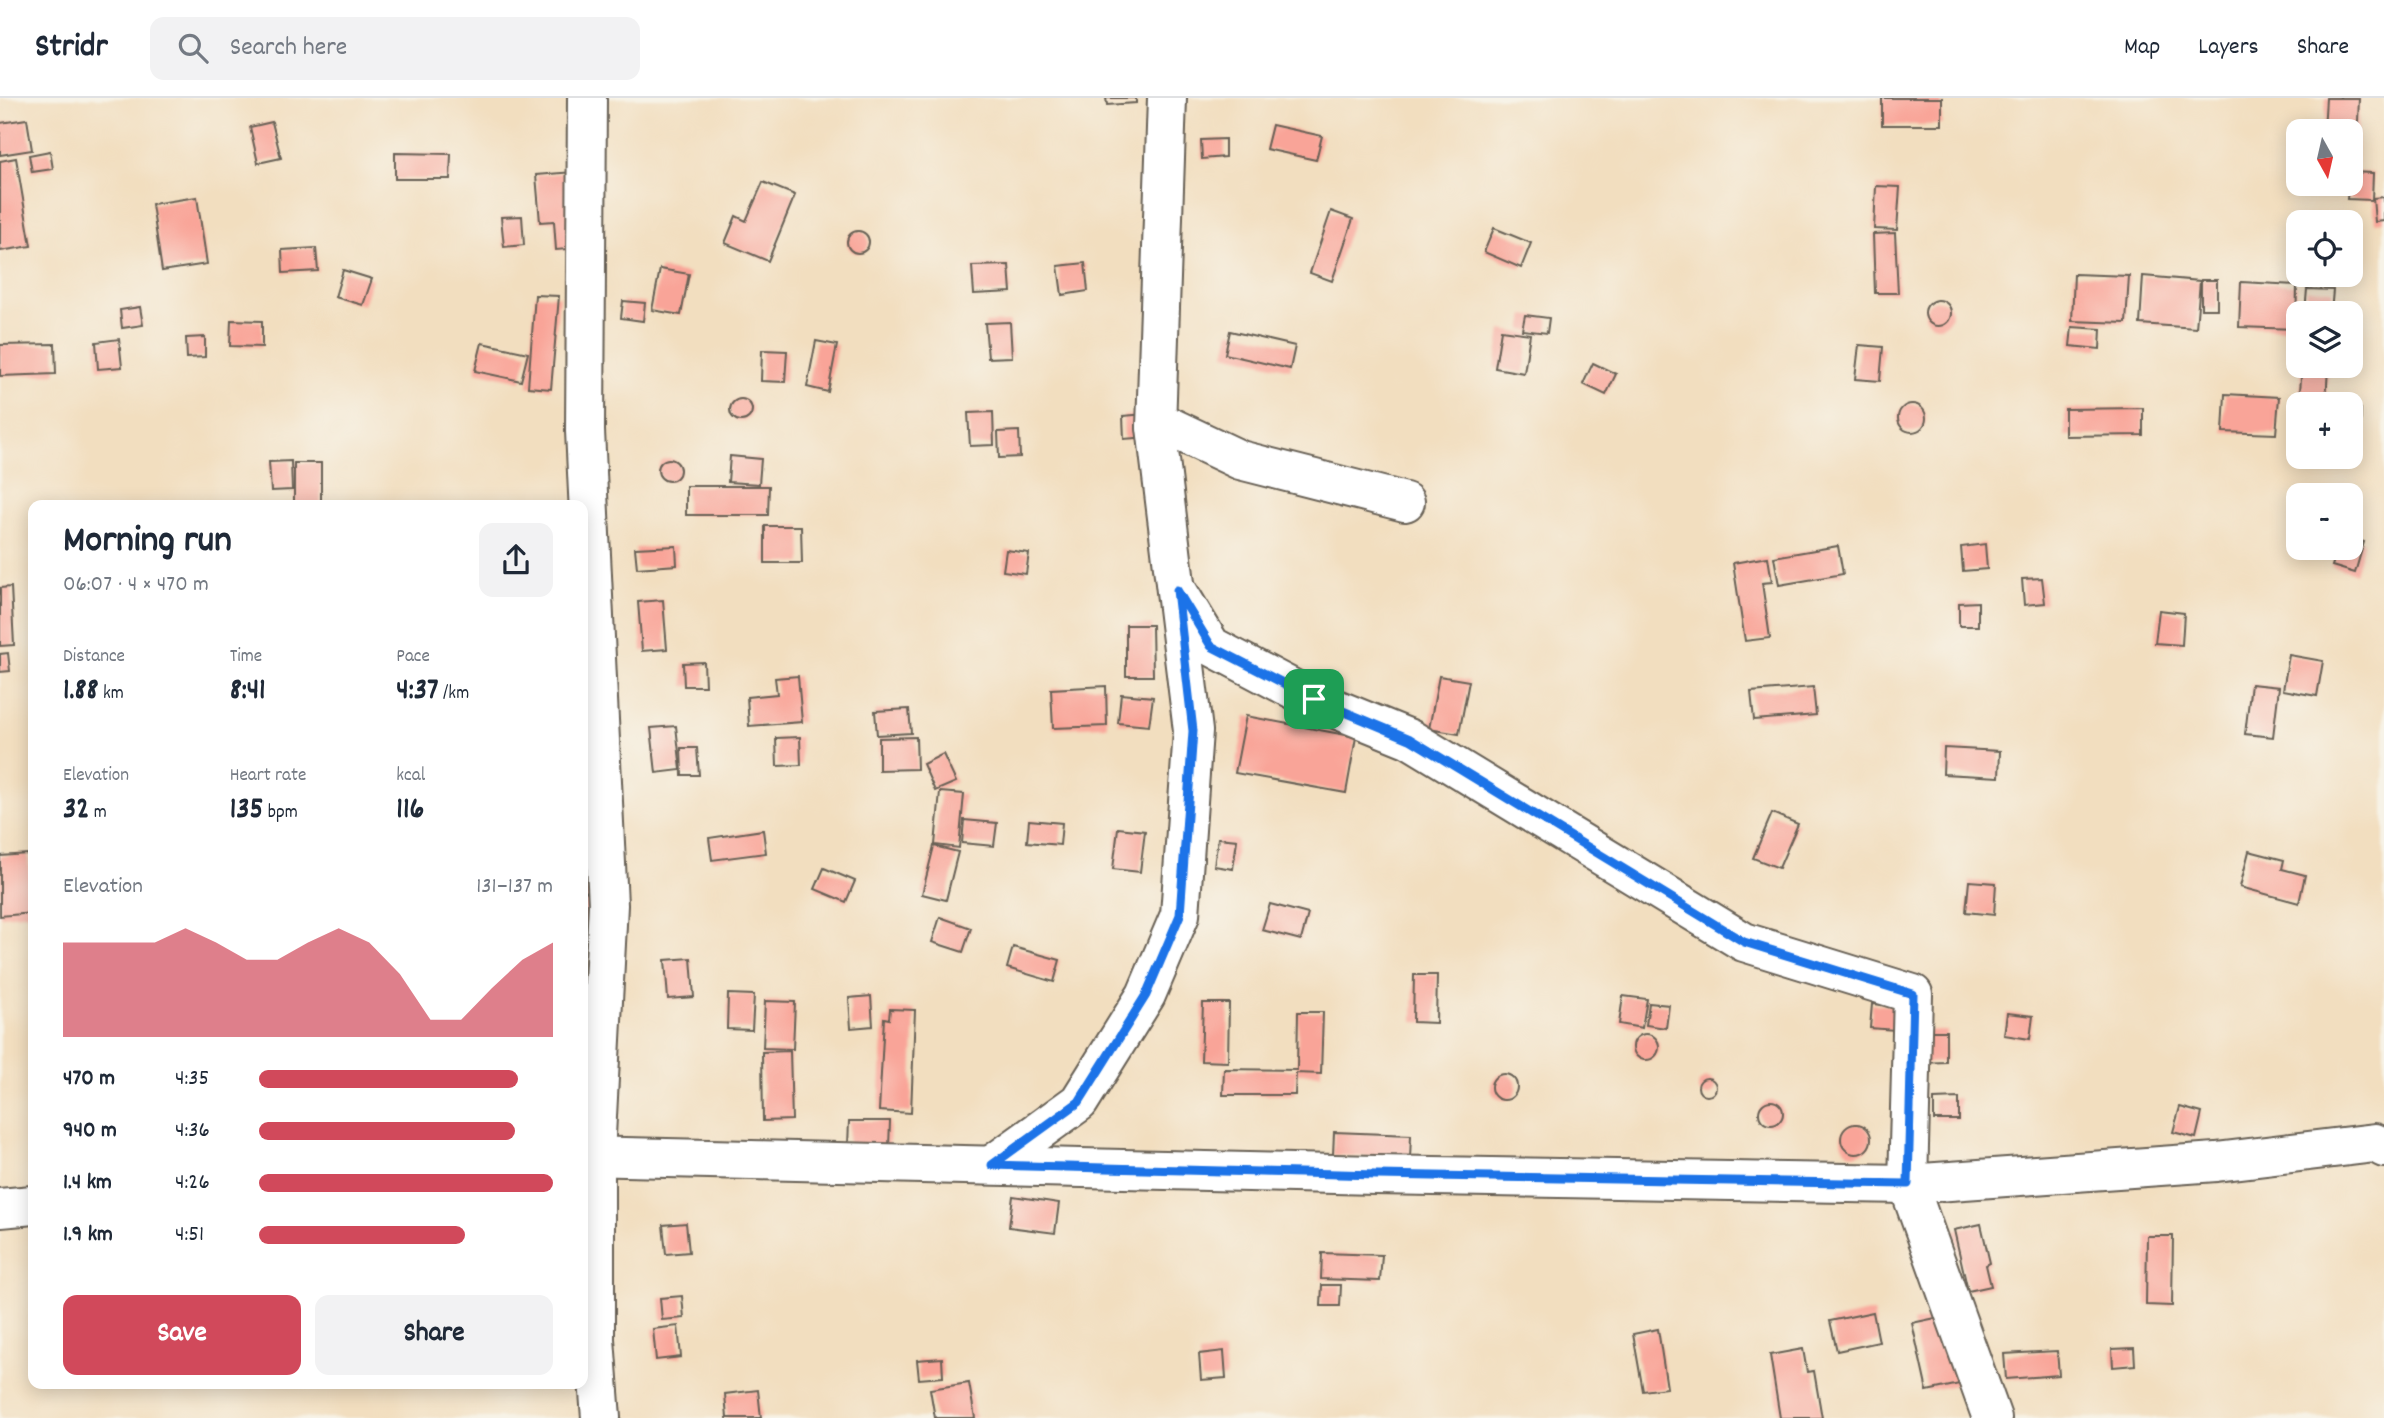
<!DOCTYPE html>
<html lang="en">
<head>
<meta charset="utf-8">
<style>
  :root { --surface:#fff; --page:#f2f2f3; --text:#1f2937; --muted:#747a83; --line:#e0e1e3; --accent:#d1495b }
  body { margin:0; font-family:Dekko,sans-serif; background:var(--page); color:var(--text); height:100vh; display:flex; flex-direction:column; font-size:26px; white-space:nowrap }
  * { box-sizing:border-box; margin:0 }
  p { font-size:23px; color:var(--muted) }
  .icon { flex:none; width:38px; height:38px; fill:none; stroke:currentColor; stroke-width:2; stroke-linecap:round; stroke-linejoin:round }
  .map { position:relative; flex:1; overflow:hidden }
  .panel { position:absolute; left:28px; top:402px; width:560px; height:889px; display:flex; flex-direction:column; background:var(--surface); border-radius:14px; box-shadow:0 4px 18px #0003 }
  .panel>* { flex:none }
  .needle { width:46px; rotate:172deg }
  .controls { position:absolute; left:2286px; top:21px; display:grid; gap:14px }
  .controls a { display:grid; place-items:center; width:77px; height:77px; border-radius:14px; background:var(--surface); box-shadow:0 4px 18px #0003; font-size:35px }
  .pin { position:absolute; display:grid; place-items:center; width:60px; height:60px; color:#fff; margin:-30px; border-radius:14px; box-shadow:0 4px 10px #0006 }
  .round { display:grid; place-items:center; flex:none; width:74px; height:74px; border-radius:14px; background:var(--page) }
  .headline { display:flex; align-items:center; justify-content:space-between; height:119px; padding:0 35px }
  h1 { font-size:38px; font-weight:700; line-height:52px }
  .figures { display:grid; grid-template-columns:repeat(3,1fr); gap:10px; height:119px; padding:7px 35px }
  .figures div { display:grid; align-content:center }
  .figures b { font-size:30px; font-weight:700 }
  .figures small { font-size:19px; font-weight:400 }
  .figures p { font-size:19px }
  .chart { height:196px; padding:14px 35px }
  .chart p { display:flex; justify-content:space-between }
  .chart svg { width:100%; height:126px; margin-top:7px; fill:var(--accent); opacity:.7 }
  .button { display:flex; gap:14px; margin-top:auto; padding:14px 35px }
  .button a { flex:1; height:80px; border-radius:14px; background:var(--accent); color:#fff; font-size:28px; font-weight:700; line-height:80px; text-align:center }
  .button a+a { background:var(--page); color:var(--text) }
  ul { padding:0 35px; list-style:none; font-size:23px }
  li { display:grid; grid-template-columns:112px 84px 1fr; align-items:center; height:52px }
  li i { height:18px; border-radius:9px; background:var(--accent) }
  header { display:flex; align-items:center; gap:42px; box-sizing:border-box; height:98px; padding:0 35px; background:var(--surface); border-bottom:2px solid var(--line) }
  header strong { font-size:33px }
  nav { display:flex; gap:38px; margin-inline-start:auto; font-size:24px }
  .search { width:490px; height:63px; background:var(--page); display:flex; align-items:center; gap:18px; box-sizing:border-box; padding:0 24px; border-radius:14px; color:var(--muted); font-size:26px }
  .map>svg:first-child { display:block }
  .building { fill:#f9a498 }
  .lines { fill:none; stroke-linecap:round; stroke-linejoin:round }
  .minor-casing { stroke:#676055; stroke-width:42 }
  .minor { stroke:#fff; stroke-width:38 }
  .route-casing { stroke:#fff; stroke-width:14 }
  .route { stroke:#1a73e8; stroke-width:9 }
</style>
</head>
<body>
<header>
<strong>Stridr</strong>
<div class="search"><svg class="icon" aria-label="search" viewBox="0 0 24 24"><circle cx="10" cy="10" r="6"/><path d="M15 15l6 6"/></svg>Search here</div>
<nav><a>Map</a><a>Layers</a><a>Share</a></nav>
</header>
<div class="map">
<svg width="2384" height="1320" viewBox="0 0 2384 1320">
  <rect width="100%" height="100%" fill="#f7f3e8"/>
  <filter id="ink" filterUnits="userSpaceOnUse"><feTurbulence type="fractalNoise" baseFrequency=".0143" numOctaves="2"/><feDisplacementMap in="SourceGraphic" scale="14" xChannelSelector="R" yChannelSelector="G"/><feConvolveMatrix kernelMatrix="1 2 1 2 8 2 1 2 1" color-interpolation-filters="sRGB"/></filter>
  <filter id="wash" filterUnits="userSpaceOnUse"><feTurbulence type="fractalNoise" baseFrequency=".00686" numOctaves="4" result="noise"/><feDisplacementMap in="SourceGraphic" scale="28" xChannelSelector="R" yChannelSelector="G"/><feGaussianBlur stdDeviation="1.57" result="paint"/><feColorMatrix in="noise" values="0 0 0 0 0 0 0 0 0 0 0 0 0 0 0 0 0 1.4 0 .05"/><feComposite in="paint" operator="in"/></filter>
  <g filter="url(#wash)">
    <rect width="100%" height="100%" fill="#f2debf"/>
    <g id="blocks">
      <g class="building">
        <path d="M1106 0H1136V5L1107 7Z"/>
        <rect x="1882" y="0" width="60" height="27"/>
        <path d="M2326 0H2359L2356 69H2350V33H2324Z"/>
        <path d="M27 21 32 52 0 57V25Z"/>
        <path d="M272 24 281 60 258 65 250 29Z"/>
        <path d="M1272 27 1322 38 1316 62 1266 51Z"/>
        <path d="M1225 41V59L1202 61 1201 42Z"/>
        <path d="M50 53 53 71 32 74 29 57Z"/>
        <path d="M395 55 451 56 450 81H395Z"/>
        <path d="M16 60 31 148 0 153V63Z"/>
        <path d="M574 74 579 150 556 152 554 123 540 124 536 77Z"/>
        <path d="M2350 74 2373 75 2372 102 2347 101Z"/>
        <path d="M763 84 795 97 768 163 725 145 736 118 746 123Z"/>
        <path d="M1876 88 1900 89 1897 132 1874 131Z"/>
        <path d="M197 99 207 166 162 173 152 106Z"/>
        <path d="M2384 99V123L2375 124 2373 100Z"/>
        <path d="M1331 113 1353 121 1332 183 1310 175Z"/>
        <path d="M522 118 524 147 504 149 501 119Z"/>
        <path d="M1494 130 1531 145 1521 170 1484 154Z"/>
        <circle cx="858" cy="144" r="11"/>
        <path d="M1895 135 1898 195H1875L1873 136Z"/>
        <path d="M316 150 318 173 283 175 282 152Z"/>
        <path d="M1085 165 1088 193 1062 197 1058 168Z"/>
        <path d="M1009 167 1011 194 974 196 972 168Z"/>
        <path d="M660 171 689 176 681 217 652 212Z"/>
        <path d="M343 172 372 181 363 207 335 199Z"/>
        <path d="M2074 176 2129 178 2126 225 2072 223Z"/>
        <path d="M2143 178 2200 183 2196 230 2140 226Z"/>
        <rect x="2201" y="182" width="16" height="29"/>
        <path d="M2241 184 2297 187 2296 231 2239 229Z"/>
        <path d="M2307 191 2333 192 2331 215H2305Z"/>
        <path d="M535 197 559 198 551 291 528 289Z"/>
        <circle cx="1938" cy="215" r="13"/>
        <path d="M623 203 645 205 643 223 621 220Z"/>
        <path d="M140 209 143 227 122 230 120 212Z"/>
        <path d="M1525 217 1549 220 1547 235 1522 232Z"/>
        <path d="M231 222 262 223V249L230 248Z"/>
        <path d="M1010 224 1012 259 988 260 985 225Z"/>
        <path d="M2072 229 2101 231 2100 251 2070 248Z"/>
        <path d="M1501 232 1530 236 1524 275 1495 270Z"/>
        <path d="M1230 233 1295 248 1290 271 1225 256Z"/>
        <path d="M205 239V259L187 260 186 240Z"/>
        <path d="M119 241 122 269 98 271 96 244Z"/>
        <path d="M816 243 837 247 828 294 807 289Z"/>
        <path d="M482 245 528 255 521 283 475 273Z"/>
        <path d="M55 246 56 276 0 278V247Z"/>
        <path d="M1859 247 1883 249 1880 283 1855 281Z"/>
        <path d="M762 252 787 253 785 284 761 283Z"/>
        <path d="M1593 265 1616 276 1606 297 1583 286Z"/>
        <path d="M2302 268H2328L2326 306H2299Z"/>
        <path d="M2225 296 2279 299 2276 336 2223 334Z"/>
        <circle cx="741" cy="312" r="11"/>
        <circle cx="1912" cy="320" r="14"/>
        <path d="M2143 310V337L2065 338V311Z"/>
        <path d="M2350 310 2361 311 2360 335H2350Z"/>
        <path d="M993 314 994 347 970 348 968 315Z"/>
        <path d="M1146 316 1148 339 1124 341 1123 318Z"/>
        <path d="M1019 333 1020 359 999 360 998 334Z"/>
        <path d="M730 358 761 361 759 386 728 384Z"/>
        <circle cx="669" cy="372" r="11"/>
        <path d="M291 363 292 392 271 393 269 364Z"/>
        <rect x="294" y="365" width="27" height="43"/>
        <path d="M686 388H769L768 417H686Z"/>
        <path d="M765 428H801L802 465H765Z"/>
        <path d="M2350 440 2364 444 2355 475 2332 468 2338 450H2350Z"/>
        <path d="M1985 446 1987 471 1963 473 1961 449Z"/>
        <path d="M676 448 677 467 637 470 635 450Z"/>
        <path d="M1838 448 1843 476 1779 487 1774 459Z"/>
        <path d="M1006 452 1029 455 1026 476 1003 473Z"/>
        <path d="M1768 459 1772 484 1762 485 1770 540 1745 543 1733 465Z"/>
        <path d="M2042 480 2045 505 2024 507 2022 481Z"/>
        <path d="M11 489 14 547 0 548V490Z"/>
        <path d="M663 502 667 551 642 553 638 504Z"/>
        <path d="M1978 504V528H1959V505Z"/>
        <path d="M2159 512 2184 515 2182 547 2155 545Z"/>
        <path d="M1126 527H1152L1153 578H1126Z"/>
        <path d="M8 555 10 573 0 574V556Z"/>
        <path d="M2289 557 2323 563 2317 598 2283 592Z"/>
        <path d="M704 564 705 588H684L683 565Z"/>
        <path d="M798 578 802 624 749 628 747 599 777 596 775 580Z"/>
        <path d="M1439 578 1469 583 1459 636 1429 631Z"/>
        <path d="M2251 586 2279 589 2273 639 2245 636Z"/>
        <path d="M1106 588 1107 628 1053 630 1051 591Z"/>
        <path d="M1813 589 1816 617 1754 622 1751 594Z"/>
        <path d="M1121 596 1153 599 1149 628 1118 625Z"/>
        <path d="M909 611 911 635 877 637 875 613Z"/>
        <path d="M1246 618 1356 639 1346 695 1235 675Z"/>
        <path d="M676 628 681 672 656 675 651 630Z"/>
        <path d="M800 639 801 667 777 668 776 640Z"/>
        <path d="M916 639 917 671 879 672V640Z"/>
        <path d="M681 650H697L699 677H682Z"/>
        <path d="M1944 650 2000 653 1999 679 1943 676Z"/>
        <path d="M943 656 956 684 935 693 923 666Z"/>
        <path d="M940 694 964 696 959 750 935 747Z"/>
        <path d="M1772 715 1798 726 1779 770 1753 760Z"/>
        <path d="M964 722 997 725 994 748 962 745Z"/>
        <path d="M1029 722 1062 725 1060 747 1027 744Z"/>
        <path d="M1118 730 1145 733 1140 774 1113 771Z"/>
        <path d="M763 732 766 755 712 762 709 740Z"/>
        <path d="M1218 740 1237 742 1233 771 1214 768Z"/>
        <path d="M934 748 958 754 946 802 922 796Z"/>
        <path d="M2249 753 2284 762 2282 771 2305 777 2299 805 2240 789Z"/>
        <path d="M28 756 33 815 0 818V758Z"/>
        <path d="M824 770 855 783 846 804 815 791Z"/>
        <path d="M1969 783 1996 785 1994 817 1966 814Z"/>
        <path d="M601 791 606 823 583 826V794Z"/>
        <path d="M1270 806 1308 816 1301 842 1262 832Z"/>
        <path d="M940 819 971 830 963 854 932 844Z"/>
        <path d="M1013 849 1060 862 1054 884 1007 870Z"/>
        <path d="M691 860 694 899 668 901 665 862Z"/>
        <path d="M1414 877H1437L1436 925 1413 924Z"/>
        <path d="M728 896 754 897 752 932 727 931Z"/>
        <path d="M871 898 873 928 851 930 849 900Z"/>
        <path d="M1623 898 1647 901 1642 930 1619 926Z"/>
        <path d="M765 903 795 904 793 951 763 950Z"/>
        <path d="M1203 905H1229L1228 964 1201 963Z"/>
        <path d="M1649 905 1669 907 1666 930 1646 927Z"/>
        <path d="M1872 906 1897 908 1895 932 1870 930Z"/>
        <path d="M890 911 915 912 911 1015 879 1013 884 920 889 921Z"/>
        <path d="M1298 914H1323L1321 976 1296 975 1295 997H1223L1224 971 1297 972Z"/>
        <path d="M2007 915 2033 918 2030 941 2004 937Z"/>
        <path d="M1922 933H1946V964L1922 965Z"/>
        <circle cx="1646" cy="949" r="13"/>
        <path d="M790 953 792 1022 763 1023 762 954Z"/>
        <circle cx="1504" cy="989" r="13"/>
        <circle cx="1707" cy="989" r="9"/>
        <path d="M1959 1000V1022H1934V1001Z"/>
        <circle cx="1771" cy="1015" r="12"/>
        <path d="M2180 1009 2202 1015 2196 1040 2173 1034Z"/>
        <path d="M849 1023H890L889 1049 848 1048Z"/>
        <circle cx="1856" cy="1041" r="15"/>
        <path d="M1334 1034 1411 1037 1410 1061 1333 1057Z"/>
        <path d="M1013 1098 1059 1105 1055 1135 1009 1129Z"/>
        <path d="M686 1125 689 1154 666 1156 663 1127Z"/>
        <path d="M1981 1126 1990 1165 1986 1167 1991 1188 1968 1193 1954 1132Z"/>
        <path d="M2147 1138H2173L2172 1208 2146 1207Z"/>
        <path d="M1322 1155 1382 1157 1380 1183 1321 1181Z"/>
        <path d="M1322 1187H1341L1340 1208H1321Z"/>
        <path d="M682 1198 684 1220 662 1222 660 1200Z"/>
        <path d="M1873 1214 1879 1244 1837 1253 1830 1223Z"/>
        <path d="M1950 1217 1964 1285 1927 1293 1912 1225Z"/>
        <path d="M678 1228 681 1259 656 1262 653 1231Z"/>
        <path d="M1658 1231 1667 1290 1643 1293 1633 1236Z"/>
        <path d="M2134 1250 2135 1267 2113 1269 2112 1251Z"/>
        <path d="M1803 1251 1807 1274 1814 1273 1822 1320H1780L1770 1257Z"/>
        <path d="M1224 1253 1226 1280 1201 1282 1199 1256Z"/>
        <path d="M2057 1253 2059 1277 2006 1281 2004 1256Z"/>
        <path d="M942 1260 943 1279 919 1281 917 1262Z"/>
        <path d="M969 1285 975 1320H935L930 1291Z"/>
        <path d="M758 1292 761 1320H727L725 1296Z"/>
      </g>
    </g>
  </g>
  <g filter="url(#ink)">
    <use href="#blocks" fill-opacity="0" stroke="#676055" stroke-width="2"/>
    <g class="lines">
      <defs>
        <g id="minor">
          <path d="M587 0 585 333 608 807 595 1057V1241"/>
          <path d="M1156 329 1168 328 1240 362 1405 404"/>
          <path d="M1177 492 1211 548 1314 602 1410 641 1744 844 1913 896 1908 1086 1992 1320"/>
          <path d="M583 1058 1376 1077 1908 1086 2216 1064 2375 1045 2384 1050"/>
          <path d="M992 1067 1079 1004 1146 897 1180 817 1193 633 1156 329 1167 0"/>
          <path d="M0 1110 33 1107"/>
          <path d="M583 1229 595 1241 601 1320"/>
        </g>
      </defs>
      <use href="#minor" class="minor-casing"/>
      <use href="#minor" class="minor"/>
    </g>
  </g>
  <g class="lines" filter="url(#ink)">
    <defs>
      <path id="route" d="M1177 492 1211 548 1314 601 1410 641 1744 844 1913 896 1908 1086 1377 1077 992 1067 1079 1004 1146 897 1180 817 1193 633Z"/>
    </defs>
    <use href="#route" class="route-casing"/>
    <use href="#route" class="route"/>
  </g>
</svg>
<div class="controls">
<a><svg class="needle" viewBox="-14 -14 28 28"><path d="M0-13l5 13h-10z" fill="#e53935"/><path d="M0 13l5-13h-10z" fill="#747a83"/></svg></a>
<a><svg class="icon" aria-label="locate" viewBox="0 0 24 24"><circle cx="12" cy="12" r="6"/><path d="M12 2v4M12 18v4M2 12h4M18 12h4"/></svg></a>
<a><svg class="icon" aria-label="layers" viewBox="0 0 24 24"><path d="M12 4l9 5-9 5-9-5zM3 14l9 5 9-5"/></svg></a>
<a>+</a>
<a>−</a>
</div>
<div class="pin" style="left:1314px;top:601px;background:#1e9e55"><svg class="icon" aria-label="arrive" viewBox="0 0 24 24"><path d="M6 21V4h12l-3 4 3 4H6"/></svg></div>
<section class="panel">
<div class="headline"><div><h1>Morning run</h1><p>06:07 · 4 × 470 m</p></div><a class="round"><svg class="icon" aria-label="share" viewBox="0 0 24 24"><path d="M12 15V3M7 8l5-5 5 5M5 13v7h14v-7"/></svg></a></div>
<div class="figures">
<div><p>Distance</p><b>1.88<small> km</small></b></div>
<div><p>Time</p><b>8:41</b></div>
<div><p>Pace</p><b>4:37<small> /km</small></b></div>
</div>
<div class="figures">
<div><p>Elevation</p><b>32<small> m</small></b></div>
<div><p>Heart rate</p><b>135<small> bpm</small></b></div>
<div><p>kcal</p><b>116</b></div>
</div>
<div class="chart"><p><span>Elevation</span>131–137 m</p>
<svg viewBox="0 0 160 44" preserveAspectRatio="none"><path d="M0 44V11L10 11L20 11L30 11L40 6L50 11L60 17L70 17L80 11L90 6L100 11L110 22L120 38L130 38L140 27L150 17L160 11V44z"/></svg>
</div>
<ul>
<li><b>470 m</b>4:35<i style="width:88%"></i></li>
<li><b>940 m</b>4:36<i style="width:87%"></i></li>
<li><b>1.4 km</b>4:26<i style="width:100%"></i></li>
<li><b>1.9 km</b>4:51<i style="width:70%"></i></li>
</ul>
<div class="button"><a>Save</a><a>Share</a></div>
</section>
</div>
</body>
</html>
